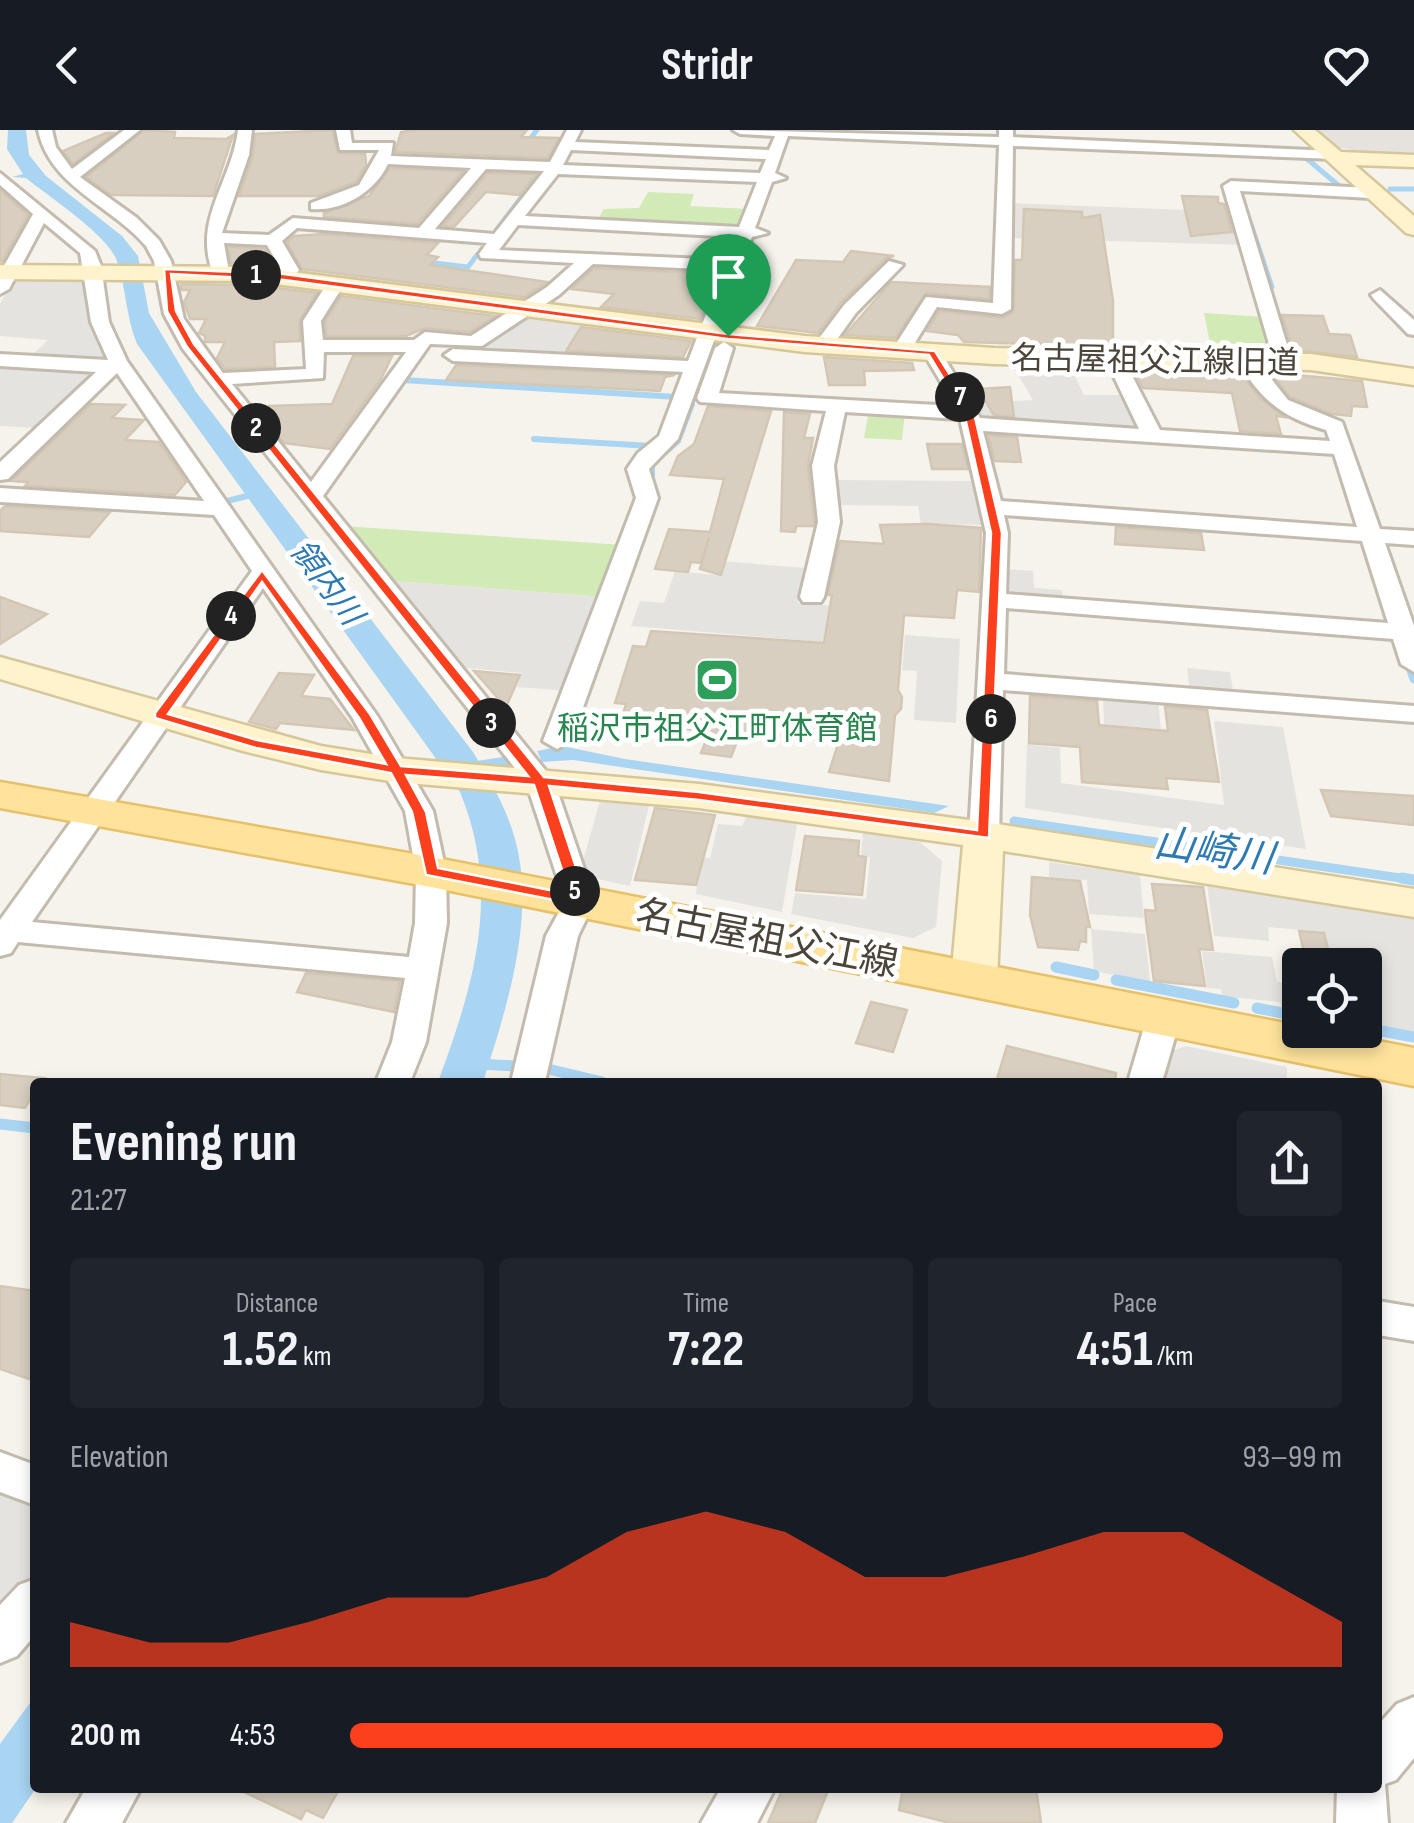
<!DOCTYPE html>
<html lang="en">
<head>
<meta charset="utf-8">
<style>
  :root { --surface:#171b24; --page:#20242c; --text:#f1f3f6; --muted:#9ea1a6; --accent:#fc3f1d }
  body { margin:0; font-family:"Sofia Sans Condensed","Noto Sans JP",sans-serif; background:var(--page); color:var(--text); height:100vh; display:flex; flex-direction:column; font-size:38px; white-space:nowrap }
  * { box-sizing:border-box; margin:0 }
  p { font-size:32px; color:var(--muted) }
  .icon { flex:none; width:55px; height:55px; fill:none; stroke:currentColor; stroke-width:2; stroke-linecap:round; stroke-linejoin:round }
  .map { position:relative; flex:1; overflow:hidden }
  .panel { position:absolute; left:30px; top:948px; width:1352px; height:715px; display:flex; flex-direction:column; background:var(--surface); border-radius:10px; box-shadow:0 5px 15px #0003 }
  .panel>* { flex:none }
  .controls { position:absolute; left:1282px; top:818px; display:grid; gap:20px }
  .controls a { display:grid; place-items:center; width:100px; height:100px; border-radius:10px; background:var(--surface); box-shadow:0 5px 15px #0003; font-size:50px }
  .pin { position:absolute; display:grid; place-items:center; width:85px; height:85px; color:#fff; margin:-102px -42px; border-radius:50% 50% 50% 0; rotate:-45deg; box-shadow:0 0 10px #0007 }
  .pin .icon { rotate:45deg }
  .km { position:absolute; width:50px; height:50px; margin:-25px; border-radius:50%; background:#222; color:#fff; font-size:28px; line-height:50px; text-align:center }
  .round { display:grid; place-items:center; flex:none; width:105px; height:105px; border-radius:10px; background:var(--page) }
  .summary { display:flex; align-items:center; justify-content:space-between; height:170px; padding:0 40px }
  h1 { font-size:55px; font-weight:700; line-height:75px }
  .metrics { display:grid; grid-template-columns:repeat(3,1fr); gap:15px; height:170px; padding:10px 40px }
  .metrics div { display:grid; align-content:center; border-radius:10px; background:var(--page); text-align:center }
  .metrics b { font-size:50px; font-weight:700 }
  .metrics small { font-size:28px; font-weight:400 }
  .metrics p { font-size:28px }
  .chart { height:280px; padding:20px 40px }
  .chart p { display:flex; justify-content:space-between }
  .chart svg { width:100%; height:180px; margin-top:10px; fill:var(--accent); opacity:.7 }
  ul { padding:0 40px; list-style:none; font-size:32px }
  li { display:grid; grid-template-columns:160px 120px 1fr; align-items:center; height:75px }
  li i { height:25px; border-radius:12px; background:var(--accent) }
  header { display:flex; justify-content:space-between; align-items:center; height:130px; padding:0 40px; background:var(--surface); font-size:45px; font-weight:700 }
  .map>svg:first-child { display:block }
  .industrial { fill:#e6e2dd }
  .green { fill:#d2eab5 }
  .parking { fill:#e5e3e0 }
  .water { fill:#a9d4f2 }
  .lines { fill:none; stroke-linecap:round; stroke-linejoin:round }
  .stream-far3 { stroke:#a9d4f2; stroke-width:5 }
  .stream-far2 { stroke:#a9d4f2; stroke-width:6 }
  .stream-far1 { stroke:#a9d4f2; stroke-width:9 }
  .stream { stroke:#a9d4f2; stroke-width:11 }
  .building { fill:#d8cfc1; stroke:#d3c7b4; stroke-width:2.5 }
  .street-casing { stroke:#c2bbae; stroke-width:6 }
  .secondary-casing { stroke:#d6c79b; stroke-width:5 }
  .primary-casing { stroke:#e6c16a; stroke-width:5 }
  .street { fill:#fff; fill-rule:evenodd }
  .secondary { fill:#fff3cd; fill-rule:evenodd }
  .primary { fill:#ffe39c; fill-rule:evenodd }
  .route { fill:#fc3f1d; stroke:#fff; stroke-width:2.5; fill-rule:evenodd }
  .labels { text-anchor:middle; stroke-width:10; stroke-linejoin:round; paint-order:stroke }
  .far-street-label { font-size:32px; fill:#4b4439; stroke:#fff }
  .far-water-label { font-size:32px; font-style:italic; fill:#2e7ab2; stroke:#fff }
  .far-leisure-label { font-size:32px; fill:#27864d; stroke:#fff }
  .street-label { font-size:38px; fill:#4b4439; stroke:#fff }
  .water-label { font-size:40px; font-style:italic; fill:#2e7ab2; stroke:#fff }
</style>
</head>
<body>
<header><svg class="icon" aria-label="back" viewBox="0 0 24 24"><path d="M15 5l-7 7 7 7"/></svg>Stridr<svg class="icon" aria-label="heart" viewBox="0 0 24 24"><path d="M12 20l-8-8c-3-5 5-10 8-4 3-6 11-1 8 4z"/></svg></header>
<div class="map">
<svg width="1414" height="1693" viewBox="0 0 1414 1693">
  <rect width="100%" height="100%" fill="#f6f3ec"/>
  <g class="industrial">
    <path d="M1312 0H1414V25L1369 23 1331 16Z"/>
    <path d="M1010 73 1236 82 1247 115 1010 108Z"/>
  </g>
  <g class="green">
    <path d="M648 62 694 64 690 76 749 79 740 101 595 94 604 79 639 78Z"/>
    <path d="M1204 183 1265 187 1275 222 1231 224 1224 214 1210 213Z"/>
    <path d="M869 280 905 282 902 310 864 308Z"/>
    <path d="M343 396 624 415 604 467 393 451Z"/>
  </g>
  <g class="parking">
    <path d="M86 145 109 231 29 228 48 210 0 206V174L14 147Z"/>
    <path d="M533 183 587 191 573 219H565L560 228 476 224 483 215Z"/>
    <path d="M1010 231 1068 232 1084 265H1128L1146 301 980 291 975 273 1033 270Z"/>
    <path d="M0 235 84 240 97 244 39 298 0 296Z"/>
    <path d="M830 350 974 351 984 395 921 394 918 376 834 375Z"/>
    <path d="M721 431 806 438 798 473 899 481 835 513 631 496 640 471 664 473 675 441 716 445Z"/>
    <path d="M1006 439 1033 441 1034 458 1062 460 1063 473 1007 469Z"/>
    <path d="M393 451 604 467 569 561 517 557 522 543 457 537Z"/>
    <path d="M905 505 960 509 956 593 914 590 917 541 902 540Z"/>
    <path d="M1187 538 1230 542 1234 566 1190 563Z"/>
    <path d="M1103 566 1158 571 1161 599 1104 594Z"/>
    <path d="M1214 591 1283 597 1306 719 1025 678 1027 614 1060 618 1061 653 1224 675Z"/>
    <path d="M601 667 650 671 630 756 579 745Z"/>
    <path d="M747 686 797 694 782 782 696 764 697 756 663 753 670 725 710 728 718 694 742 696Z"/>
    <path d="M863 703 920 712 942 731 936 797 913 808 791 784 795 763 866 769 870 727 861 726Z"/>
    <path d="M1049 732 1140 745 1144 788 1089 784 1087 750 1049 747Z"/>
    <path d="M1207 755 1414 788V902L1365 893V835H1333L1324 802 1268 797 1269 811 1214 806Z"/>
    <path d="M1091 799 1145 804 1150 852 1094 841Z"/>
    <path d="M1202 821 1272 827 1277 852 1300 854V883L1282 880 1280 872 1222 866 1221 859 1207 858Z"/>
    <path d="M1186 916 1287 937V952H1158L1166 923Z"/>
    <path d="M0 1355 35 1378V1446L0 1486Z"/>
  </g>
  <g class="water">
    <path d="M8 0H26L29 25 46 46 122 106 138 126 149 183 196 262 473 622C492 653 513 689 519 727 532 800 505 883 483 952H438C474 854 502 764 460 662L137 214C126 187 126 158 117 131 108 105 49 67 26 48L12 47 23 44 7 19Z"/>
    <path d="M562 616 625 629 949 676 934 683 573 630 542 632 537 621Z"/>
    <path d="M35 1566 36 1658 12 1693H0V1614Z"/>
  </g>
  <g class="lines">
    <g class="stream-far3">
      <path d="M1306 28 1344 60"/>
      <path d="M510 35 537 0"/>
      <path d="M531 55 544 39H534"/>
      <path d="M1390 59H1414"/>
      <path d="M1242 68 1272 157"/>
      <path d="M754 102 765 69"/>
      <path d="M492 106 523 65"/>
      <path d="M434 133 468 137 477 125"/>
      <path d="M723 190 753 105"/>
    </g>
    <g class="stream-far2">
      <path d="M719 201 724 187"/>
      <path d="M403 250 677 267"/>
      <path d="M693 270 715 210"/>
      <path d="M534 309 651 316"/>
      <path d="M652 353V334L678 311 692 274"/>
      <path d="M227 371 255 364"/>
    </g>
    <g class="stream-far1">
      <path d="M1407 528 1414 549"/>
      <path d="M468 637 512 630"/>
      <path d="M1014 691 1414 750"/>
    </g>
    <g class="stream">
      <path d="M1402 748 1414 750"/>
      <path d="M1056 837 1094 845"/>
      <path d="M1116 850 1234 873"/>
      <path d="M1257 878 1287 884"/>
      <path d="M1365 898 1414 907"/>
      <path d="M477 934 516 936"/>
      <path d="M544 938 602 952"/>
      <path d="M0 994 35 998"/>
    </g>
  </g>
  <g class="building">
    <path d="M144 0 175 2 174 8 226 9 233 5 213 66 111 65 86 47Z"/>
    <path d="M332 0 338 23 365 24 366 35 356 52 319 66H239L253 26 255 4Z"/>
    <path d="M414 0H527L521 7 559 8 548 28 395 22 401 2Z"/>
    <path d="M106 3H114L73 34 63 21Z"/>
    <path d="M390 38 463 41 417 94 324 87V83L369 66Z"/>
    <path d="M488 43 536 44 520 65 486 62 454 97 443 96Z"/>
    <path d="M0 60 28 85 2 131H0Z"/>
    <path d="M1182 66 1218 67V73L1224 74 1232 102 1191 106Z"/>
    <path d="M1024 79 1082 82V88L1100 85 1113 171V216L964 212 958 205 927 201 939 181 1002 188 1013 182 1015 130H1022Z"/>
    <path d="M325 104 438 113 427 125 438 127 430 135 547 152 524 167 302 139 287 112 294 106Z"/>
    <path d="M228 117 265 119 274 136 231 133Z"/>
    <path d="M851 121 894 126 886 128 841 172 818 203 757 196 796 130 843 132Z"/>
    <path d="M594 138 718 144 700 189 601 177 614 164 572 159Z"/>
    <path d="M891 152 990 157 989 169 926 163 895 208 845 205Z"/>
    <path d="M181 154 253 155 317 163 300 189V211L274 212 275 237 225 239 217 228 225 212H205V206L199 203 206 189H190L184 172 190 160H181Z"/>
    <path d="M341 166 495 186 470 202 425 198 406 206H326L325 192Z"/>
    <path d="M1282 185 1323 186 1329 204 1350 205 1357 227 1293 220Z"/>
    <path d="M581 197 691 211 683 227 566 221Z"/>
    <path d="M353 226H392L381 249 330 319 284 313 265 289 269 276 332 274Z"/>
    <path d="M824 227 912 233 914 240 864 241 865 255H829Z"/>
    <path d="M456 235 675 245 665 247 660 261 446 250Z"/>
    <path d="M1134 240 1240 242 1261 269 1284 287 1276 286 1281 304 1240 301 1232 263 1143 258Z"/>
    <path d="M1271 243 1362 251 1367 277 1352 276 1351 286 1332 284 1290 267Z"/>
    <path d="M1010 257 1014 287 994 285 978 259Z"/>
    <path d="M91 274 125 275 112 288 144 290 125 310 159 312 186 352 175 365 25 356 28 352 11 351Z"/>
    <path d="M708 276 771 281 721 445 700 439 709 408 701 433 691 432 688 442 655 439 669 399 710 402 724 349 670 345 678 326 694 314Z"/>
    <path d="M784 282 810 284 804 308H813L808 336 814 392 813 396H796L795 402 781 401Z"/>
    <path d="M988 305 1017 307 1021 332 995 331Z"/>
    <path d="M927 314H962L968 339H932Z"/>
    <path d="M5 376 110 382 89 407 0 401V381Z"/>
    <path d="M928 394 981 398 979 462 957 460 954 488 904 485 898 560 902 567 901 579 895 585 889 651 829 642 838 614 831 611 740 604 731 627 701 623 710 601 620 594 626 574 615 573 633 516 646 517 651 501 824 513 832 465H828L840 411 884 414 880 395Z"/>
    <path d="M1116 397 1201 403 1204 420 1115 414Z"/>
    <path d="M0 467 47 484 0 514Z"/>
    <path d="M474 541 520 545 506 577Z"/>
    <path d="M279 543 314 545 301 566 330 569 354 600 280 593 276 599 249 592Z"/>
    <path d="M1030 566 1097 571 1099 595 1168 601 1165 576 1207 580 1219 652 1166 648 1168 659 1082 652 1080 617 1029 613Z"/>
    <path d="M1321 660 1414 666V695L1331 686Z"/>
    <path d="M655 678 715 685 696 755 635 750Z"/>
    <path d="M805 706 859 711 858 726 866 727 862 765 796 760Z"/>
    <path d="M1032 747 1080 751 1090 797 1086 796V812L1080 811 1078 820 1038 817 1030 785Z"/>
    <path d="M1152 754 1203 757 1213 820 1199 819 1205 856 1154 851 1146 791 1145 780 1156 781Z"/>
    <path d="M1299 801 1324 803 1332 835H1307Z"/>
    <path d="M306 843 400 851 394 882 297 862Z"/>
    <path d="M871 872 907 880 893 922 856 913Z"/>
    <path d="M1007 916 1116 943 1115 952H996Z"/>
    <path d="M0 944 43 948 35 952V961L25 978 0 975Z"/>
    <path d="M0 1156 35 1161V1251L0 1239Z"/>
    <path d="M236 1658H340L323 1688 306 1680 301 1689Z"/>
    <path d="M783 1658H829L815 1693H768Z"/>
    <path d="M903 1658H1036L1041 1693H950L899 1680Z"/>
  </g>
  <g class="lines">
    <defs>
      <g id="street">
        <path d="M38 0H52L56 17 72 39 124 0H140L80 47 137 88 159 110 171 131 184 189 223 243 306 239 303 191 330 149 345 153 321 191 323 210H414L425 202 471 206 547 157 574 133 481 128 479 124 487 113 297 98 282 111 299 140 291 151 276 147 281 140 267 115 224 113 229 142 214 146C191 91 231 54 238 0H252L249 25 222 103 269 105 293 88 419 98 471 38 388 34C375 62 342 82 311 79V73L359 55 379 20H340L336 0H350L352 13H393L391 26 550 32 567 0H581L575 12 769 20 775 6 740 4 733 0 999 7V0H1013V7L1335 21 1342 25 1335 29 1013 16 1011 179 1002 184 937 177 908 224 901 226 892 220 926 167 993 173 999 15 788 6 775 43 786 48 772 52 755 98 768 103 752 107 678 309 649 339 658 368 571 611 557 619 543 611 636 368 627 339 638 323 659 306 683 242 453 231 444 225 453 219 688 231 723 140 593 134 559 165 482 216 430 214 323 366 554 651 595 771 578 806 545 952H511L546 806 565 771 526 652 183 219 164 184 154 131 146 116C111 75 50 57 38 0ZM571 20 766 29 760 43 563 35ZM486 39 544 41 494 104 435 99ZM558 44 757 52 739 97 525 86ZM518 95 736 107 727 130 499 120ZM324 222H406L311 352 232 254 323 248Z"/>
        <path d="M0 43 95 121 101 136 109 192 127 231 378 587 433 681 446 742 447 793 426 912 410 952H376L392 912 405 848 18 812 11 823 0 826V790L252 441 214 385 0 372V358L204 371 117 243 8 349 0 350V332L96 242 0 236V224L108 230 91 192 80 123 44 93 9 159 0 164V143L33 84 0 55ZM263 458 352 587 405 681 416 742 415 793 409 827 32 792Z"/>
        <path d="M1231 51 1371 58 1379 63 1371 68 1240 61 1292 231 1290 235H1276L1274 231 1223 56Z"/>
        <path d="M889 131 903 135 856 183 830 219H816L814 215 844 175Z"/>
        <path d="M1380 160 1414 190V205L1408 204 1374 169 1371 165Z"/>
        <path d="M724 212 733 218 719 263 955 276 923 222 932 216 941 222 980 288 1139 299 1105 228 1114 222 1123 228 1160 300 1330 311 1326 300C1282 288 1260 269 1237 230L1239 226H1253L1288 270 1342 292 1380 399 1414 401V415L1385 413 1414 496V542L1401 534 1393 509 1006 478 1004 544 1414 576V592L1003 560 999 705 994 711H974L969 705 986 403 960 289 845 282 834 336 840 392 824 467 821 472H803L800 467 818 392 812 336 826 281 700 272 697 268 715 218ZM983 301 1334 324 1357 397 1001 371ZM1004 385 1362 411 1388 493 1006 464 1008 403Z"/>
        <path d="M1164 875 1176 879 1181 887 1162 952H1128L1147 887 1152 879Z"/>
        <path d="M1378 1171 1414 1177V1211L1378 1205Z"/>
        <path d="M0 1322 35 1335V1375L0 1362Z"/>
        <path d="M35 1449V1505L17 1526 0 1533V1475L19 1455Z"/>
        <path d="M1414 1567V1628L1396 1650 1385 1654 1388 1693H1336L1337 1658H1378V1595L1397 1574Z"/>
        <path d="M86 1658H141L122 1693H66Z"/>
        <path d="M721 1658H775L757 1693H701Z"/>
      </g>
      <g id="secondary">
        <path d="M1294 0H1315L1341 22 1414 25V37L1355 35 1414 86V105L1406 103Z"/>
        <path d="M0 135 253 137 805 206 994 218 1311 224 1414 239V255L1311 240 994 234 805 222 253 151 0 149Z"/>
        <path d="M0 527 321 616 396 628 699 654 984 692 1414 759V787L1003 721 997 849 990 860 974 864 958 860 951 849 963 715 699 678 396 652 321 640 243 621 0 549Z"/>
      </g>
      <path id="primary" d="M0 652 431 727 1300 896V900H1322L1414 918V956L431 757 0 678Z"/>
    </defs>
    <use href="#street" class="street-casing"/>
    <use href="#secondary" class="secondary-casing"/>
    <use href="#primary" class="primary-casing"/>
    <use href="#street" class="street"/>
    <use href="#secondary" class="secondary"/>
    <use href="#primary" class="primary"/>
  </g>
  <path class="route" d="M164 139 284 144 728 204 935 221 974 283 1002 403 989 708 699 670 549 656 587 770 580 775 426 745 412 682 391 643 256 618 155 588V583L262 440 370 584 401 636 528 646 187 217 167 181ZM171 144 284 150 728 209 929 225 964 283 991 403 977 700 699 662 544 647 194 214 176 181ZM262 452 359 588 386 634 257 610 168 584ZM406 645 534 655 570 764 438 738 426 682Z"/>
  <defs>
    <symbol id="stadium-square" viewBox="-11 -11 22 22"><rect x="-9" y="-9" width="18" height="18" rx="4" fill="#2e9e5b" stroke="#fff"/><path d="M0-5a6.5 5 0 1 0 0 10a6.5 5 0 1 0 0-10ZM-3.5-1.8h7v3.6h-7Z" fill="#fff"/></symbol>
  </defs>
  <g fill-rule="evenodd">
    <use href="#stadium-square" x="692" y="525" width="50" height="50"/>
  </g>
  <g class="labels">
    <g class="far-street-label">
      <text transform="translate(1155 230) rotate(1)" y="11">名古屋祖父江線旧道</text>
    </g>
    <g class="far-water-label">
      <text transform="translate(327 452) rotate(53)" y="11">領内川</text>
    </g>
    <g class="far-leisure-label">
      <text x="717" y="609">稲沢市祖父江町体育館</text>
    </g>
    <g class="street-label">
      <text transform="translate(767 808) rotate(11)" y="13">名古屋祖父江線</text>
    </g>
    <g class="water-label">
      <text transform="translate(1214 720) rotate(8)" y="14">山崎川</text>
    </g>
  </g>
</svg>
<div class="controls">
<a><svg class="icon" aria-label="locate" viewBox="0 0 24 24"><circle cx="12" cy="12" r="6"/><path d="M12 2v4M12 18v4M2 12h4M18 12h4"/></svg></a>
</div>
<div class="pin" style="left:728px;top:206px;background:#1e9e55"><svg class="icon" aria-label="arrive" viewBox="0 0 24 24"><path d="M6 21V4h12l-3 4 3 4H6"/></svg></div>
<b class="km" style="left:256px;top:145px">1</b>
<b class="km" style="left:256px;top:298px">2</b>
<b class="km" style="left:491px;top:593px">3</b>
<b class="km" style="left:231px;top:486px">4</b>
<b class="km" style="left:575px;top:761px">5</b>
<b class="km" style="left:991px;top:589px">6</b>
<b class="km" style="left:960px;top:267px">7</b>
<section class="panel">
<div class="summary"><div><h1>Evening run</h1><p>21:27</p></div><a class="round"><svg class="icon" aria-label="share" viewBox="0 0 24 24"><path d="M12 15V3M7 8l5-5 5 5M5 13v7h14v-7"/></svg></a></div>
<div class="metrics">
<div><p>Distance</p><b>1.52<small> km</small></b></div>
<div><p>Time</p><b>7:22</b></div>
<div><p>Pace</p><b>4:51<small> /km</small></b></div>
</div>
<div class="chart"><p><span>Elevation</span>93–99 m</p>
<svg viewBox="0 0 160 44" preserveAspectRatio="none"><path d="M0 44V33L10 38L20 38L30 33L40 27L50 27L60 22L70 11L80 6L90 11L100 22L110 22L120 17L130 11L140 11L150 22L160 33V44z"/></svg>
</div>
<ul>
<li><b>200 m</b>4:53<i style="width:88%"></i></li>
</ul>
</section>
</div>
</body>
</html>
